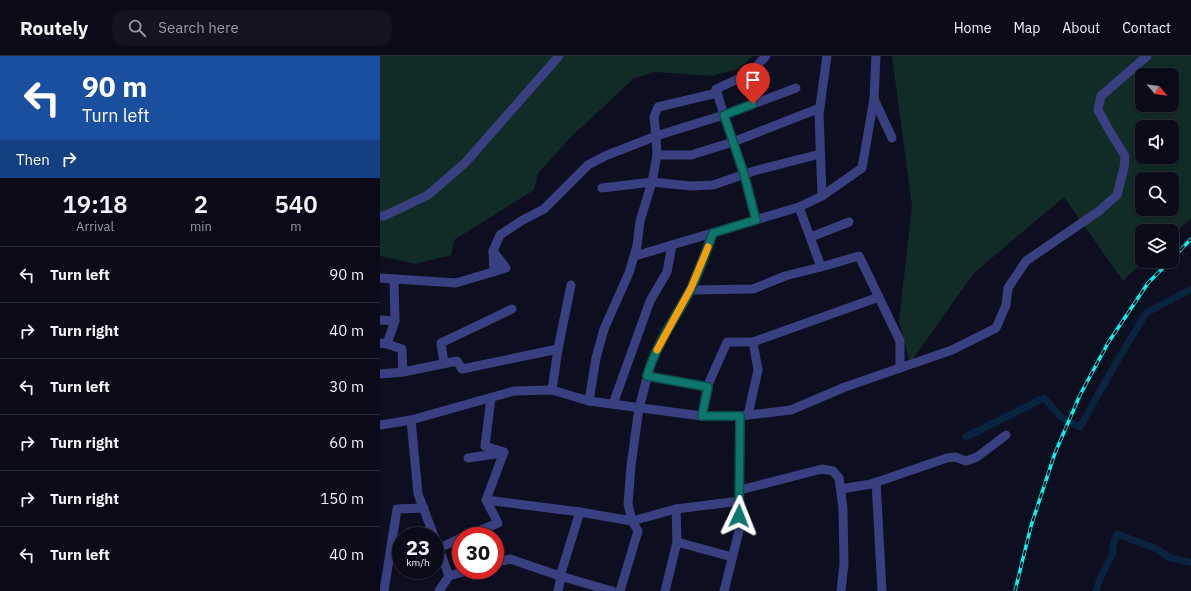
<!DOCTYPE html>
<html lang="en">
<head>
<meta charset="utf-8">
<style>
	body { margin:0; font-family:"IBM Plex Sans",sans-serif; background:#131322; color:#f1f3f6; height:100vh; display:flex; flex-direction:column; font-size:15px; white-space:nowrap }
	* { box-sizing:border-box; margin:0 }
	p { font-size:13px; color:#999aa2 }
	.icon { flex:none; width:22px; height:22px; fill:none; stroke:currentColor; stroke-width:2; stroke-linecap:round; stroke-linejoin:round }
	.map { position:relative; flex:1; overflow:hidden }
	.panel { display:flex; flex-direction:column; background:#0a0a19; width:380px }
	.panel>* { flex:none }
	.hud { background:#1a4fa0; color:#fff; overflow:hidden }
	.needle { width:26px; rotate:118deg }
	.buttons { position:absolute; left:755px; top:12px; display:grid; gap:8px }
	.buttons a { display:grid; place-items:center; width:44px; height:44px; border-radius:8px; background:#0a0a19; box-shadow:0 2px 6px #0003,0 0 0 1px #2a2b38; font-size:20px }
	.speed { position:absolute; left:12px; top:471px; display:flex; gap:8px; font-size:20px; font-weight:700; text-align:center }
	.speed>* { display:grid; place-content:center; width:52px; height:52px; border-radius:50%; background:#0a0a19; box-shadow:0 2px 6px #0003,0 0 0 1px #2a2b38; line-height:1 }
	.speed small { font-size:10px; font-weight:400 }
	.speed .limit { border:6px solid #d22; background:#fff; color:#111 }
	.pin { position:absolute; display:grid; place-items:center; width:34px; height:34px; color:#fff; margin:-41px -17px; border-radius:50% 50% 50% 0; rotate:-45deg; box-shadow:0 0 4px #0007 }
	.pin .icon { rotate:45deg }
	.me { position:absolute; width:44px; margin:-22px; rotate:2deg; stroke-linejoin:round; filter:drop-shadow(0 0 3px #0008) }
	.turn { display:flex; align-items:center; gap:14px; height:84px; padding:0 16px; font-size:18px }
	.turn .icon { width:52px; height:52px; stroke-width:2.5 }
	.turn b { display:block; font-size:28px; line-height:34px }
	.then { display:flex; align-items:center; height:38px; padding:0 16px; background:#0003; gap:8px; font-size:15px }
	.eta { display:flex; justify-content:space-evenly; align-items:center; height:68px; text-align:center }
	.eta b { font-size:24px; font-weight:600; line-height:28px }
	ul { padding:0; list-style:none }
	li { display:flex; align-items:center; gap:12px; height:56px; padding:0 16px; border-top:1px solid #2a2b38 }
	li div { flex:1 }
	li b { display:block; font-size:15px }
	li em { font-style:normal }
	header { display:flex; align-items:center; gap:24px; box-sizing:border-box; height:56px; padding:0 20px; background:#0a0a19; border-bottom:1px solid #2a2b38 }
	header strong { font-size:19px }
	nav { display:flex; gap:22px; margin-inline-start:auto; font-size:14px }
	.search { width:280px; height:36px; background:#131322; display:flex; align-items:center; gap:10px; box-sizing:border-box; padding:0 14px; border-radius:12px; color:#999aa2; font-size:15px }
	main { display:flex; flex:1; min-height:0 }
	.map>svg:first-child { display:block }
	.green { fill:#112b27; fill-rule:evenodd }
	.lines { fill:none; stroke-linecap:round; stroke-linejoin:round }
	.canal { stroke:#0a233e; stroke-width:7 }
	.minor { stroke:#39407f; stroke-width:9 }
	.rail-casing { stroke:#04f4ee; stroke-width:3.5 }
	.rail { stroke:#0e0e21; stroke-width:2; stroke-dasharray:6; stroke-linecap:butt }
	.route-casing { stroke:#0a4d48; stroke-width:10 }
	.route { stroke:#0f766e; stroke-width:7 }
	.slow { stroke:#f59e0b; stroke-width:7 }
</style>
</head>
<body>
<header>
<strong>Routely</strong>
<div class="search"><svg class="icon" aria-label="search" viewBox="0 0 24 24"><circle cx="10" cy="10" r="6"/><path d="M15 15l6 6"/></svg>Search here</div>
<nav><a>Home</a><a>Map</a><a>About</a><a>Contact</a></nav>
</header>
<main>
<section class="panel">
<div class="hud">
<div class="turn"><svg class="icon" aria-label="left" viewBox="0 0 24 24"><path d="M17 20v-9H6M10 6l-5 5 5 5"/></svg><div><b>90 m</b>Turn left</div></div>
<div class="then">Then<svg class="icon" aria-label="right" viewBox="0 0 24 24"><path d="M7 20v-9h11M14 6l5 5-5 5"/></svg></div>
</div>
<div class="eta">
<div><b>19:18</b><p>Arrival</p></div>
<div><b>2</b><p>min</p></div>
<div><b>540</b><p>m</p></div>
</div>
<ul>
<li><svg class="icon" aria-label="left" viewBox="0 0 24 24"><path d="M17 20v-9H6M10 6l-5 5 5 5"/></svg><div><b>Turn left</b></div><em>90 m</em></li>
<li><svg class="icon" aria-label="right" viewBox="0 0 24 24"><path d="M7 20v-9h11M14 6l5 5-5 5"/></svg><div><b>Turn right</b></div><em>40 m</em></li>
<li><svg class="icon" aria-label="left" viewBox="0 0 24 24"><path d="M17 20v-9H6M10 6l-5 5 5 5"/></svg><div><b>Turn left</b></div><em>30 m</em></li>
<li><svg class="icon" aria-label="right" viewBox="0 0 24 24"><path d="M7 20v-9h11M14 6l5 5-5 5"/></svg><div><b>Turn right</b></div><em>60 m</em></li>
<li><svg class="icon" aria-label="right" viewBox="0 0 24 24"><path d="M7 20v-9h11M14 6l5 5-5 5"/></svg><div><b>Turn right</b></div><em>150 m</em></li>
<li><svg class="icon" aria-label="left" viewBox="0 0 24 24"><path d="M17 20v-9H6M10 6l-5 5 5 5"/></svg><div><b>Turn left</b></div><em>40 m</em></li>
</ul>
</section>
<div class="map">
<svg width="811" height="535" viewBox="0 0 811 535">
	<rect width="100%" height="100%" fill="#0e0e21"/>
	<g class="green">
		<path d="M0 0H373L358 13 331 20 275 16 254 22 190 82 158 117 154 134 74 184 71 199 35 208 0 200Z"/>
		<path d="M512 0H811V162L792 180V175H762V205H764L743 225 684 141 594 217 530 307 519 266 532 150ZM762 19H792V49H762ZM762 71H792V101H762ZM762 123H792V153H762Z"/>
	</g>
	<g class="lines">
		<g class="canal">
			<path d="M586 381 664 342 681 361 700 371 733 312 766 257 811 233"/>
			<path d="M716 535 721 520 733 497V489L737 478 777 493 790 502 811 506"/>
		</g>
		<g class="minor">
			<path d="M447 0 439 57 442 140 419 151 441 211 479 200 520 285V312"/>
			<path d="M494 43 512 82"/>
			<path d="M277 99H311L353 86 440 52"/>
			<path d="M222 132 272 126 311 130 333 129 374 115 440 98"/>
			<path d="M442 140 482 112 494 43 496 0"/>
			<path d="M0 160H4L48 139 85 107 179 0"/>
			<path d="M376 164 364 119 344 59 416 32"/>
			<path d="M431 181 469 166"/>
			<path d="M255 200 419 151"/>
			<path d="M114 216 113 195 120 179 141 165 164 153 208 109 225 100 276 80 274 61 278 51 337 37"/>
			<path d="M0 222 76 227 126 212 113 195"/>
			<path d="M310 234 373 233 405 220 441 211"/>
			<path d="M0 264 15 265"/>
			<path d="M373 286 499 241"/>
			<path d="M0 287 7 288 22 293 23 316"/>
			<path d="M7 288 15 265 14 224"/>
			<path d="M178 293 191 229"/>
			<path d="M64 307 61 287 132 253"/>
			<path d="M0 318 23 316 77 305 82 313 178 293 172 334"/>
			<path d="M267 320 327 331 322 360"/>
			<path d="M327 331 347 286H373L378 314 368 359"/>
			<path d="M111 342 105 390 124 396 106 444 200 456"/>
			<path d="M209 345 216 302 224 273 249 217 257 190 260 165 272 126 277 99 276 80 344 59 336 33 369 18 386 0"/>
			<path d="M233 348 270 245 287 216 292 189"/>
			<path d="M31 364 38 438 54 480"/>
			<path d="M0 369 31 364 134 335 172 334 209 345 322 360H360L411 354 465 331 572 294 616 272 626 249 628 232 646 205 719 155 737 139 744 112 745 100 729 74 718 54 721 40 767 0"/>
			<path d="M88 402 122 397"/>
			<path d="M496 426 502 535"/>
			<path d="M461 433 491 428 567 402 575 401 586 405 597 401 626 379"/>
			<path d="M360 434 442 413 453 415 459 422 463 453 464 508 461 535"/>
			<path d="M87 480 118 467 106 444"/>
			<path d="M55 482 69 520 59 535"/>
			<path d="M297 486 352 501"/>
			<path d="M59 492 81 482"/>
			<path d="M115 507 130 503 180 520 232 535"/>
			<path d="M69 520 90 514"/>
			<path d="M4 535 17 453 44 452"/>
			<path d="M178 535 180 526V520L200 456 252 465 296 453 360 445"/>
			<path d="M240 535 258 475 252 465 248 448 251 410 259 352 271 307 286 276 311 232 333 177"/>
			<path d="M285 535 297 486 296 453"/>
			<path d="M344 535 359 475 360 360"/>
		</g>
		<defs>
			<g id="rail">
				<path d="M792 203 811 183"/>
				<path d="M635 535 651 470 675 397 700 339 728 287 768 227 790 205"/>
			</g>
		</defs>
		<use href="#rail" class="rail-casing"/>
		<use href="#rail" class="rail"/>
	</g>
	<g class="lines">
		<defs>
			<path id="route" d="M359 460 360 360H322L328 331 267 320C276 289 295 262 310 235 319 217 326 196 333 177L376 164 364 118 344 59 373 48"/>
		</defs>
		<use href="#route" class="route-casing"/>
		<use href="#route" class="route"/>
		<path class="slow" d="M277 294 311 232 328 191"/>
	</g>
</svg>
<div class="buttons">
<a><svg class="needle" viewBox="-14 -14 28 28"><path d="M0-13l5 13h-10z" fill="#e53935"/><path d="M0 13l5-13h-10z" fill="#999aa2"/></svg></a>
<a><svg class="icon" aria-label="sound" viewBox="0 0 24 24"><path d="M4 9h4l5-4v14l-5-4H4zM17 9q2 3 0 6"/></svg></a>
<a><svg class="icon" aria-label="search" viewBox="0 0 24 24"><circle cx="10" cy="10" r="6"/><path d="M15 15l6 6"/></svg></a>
<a><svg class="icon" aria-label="layers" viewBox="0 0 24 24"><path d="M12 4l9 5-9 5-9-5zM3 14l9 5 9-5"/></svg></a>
</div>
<div class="speed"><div>23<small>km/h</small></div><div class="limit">30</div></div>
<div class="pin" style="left:373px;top:48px;background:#d93025"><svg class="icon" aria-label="arrive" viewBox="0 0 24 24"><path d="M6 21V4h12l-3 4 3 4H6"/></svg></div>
<svg class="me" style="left:359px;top:460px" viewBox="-20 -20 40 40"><path d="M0-17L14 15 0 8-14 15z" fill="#0f766e" stroke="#fff" stroke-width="4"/></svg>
</div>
</main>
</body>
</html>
